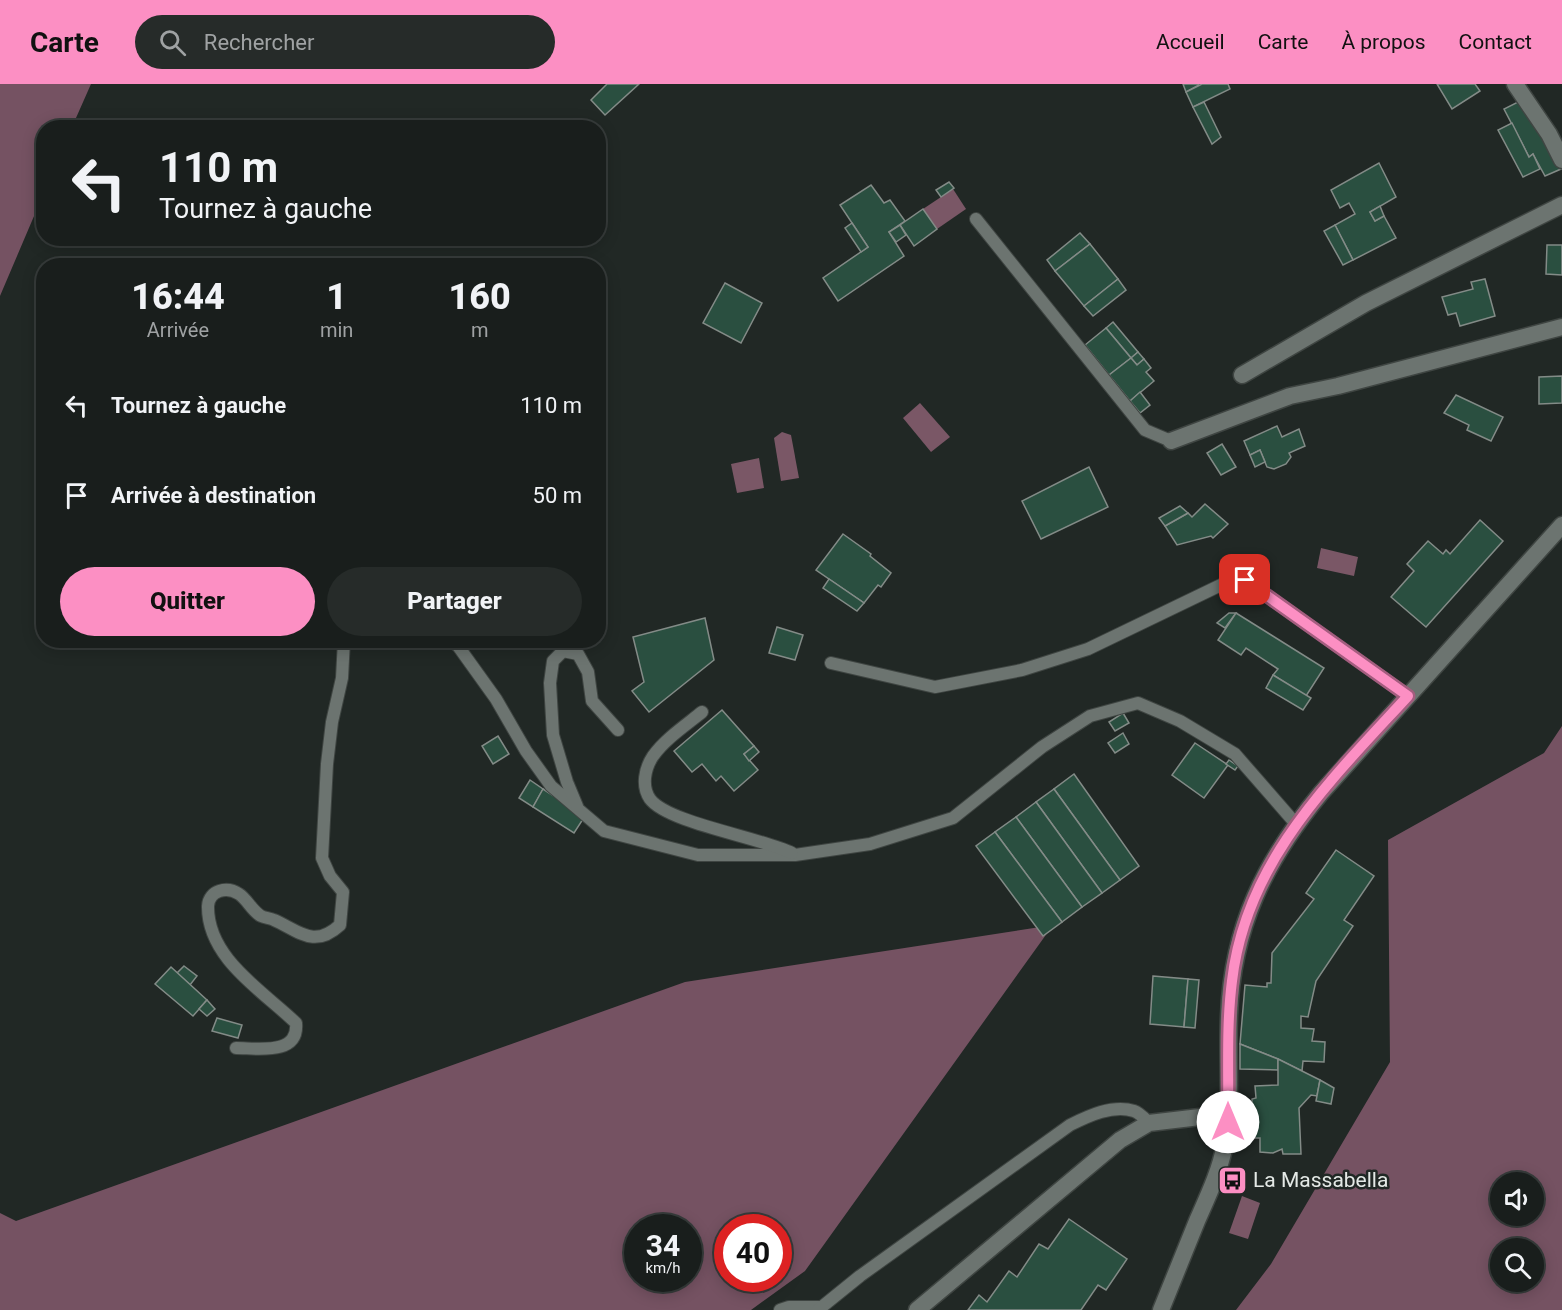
<!DOCTYPE html>
<html lang="fr">
<head>
<meta charset="utf-8">
<style>
	body { margin:0; font-family:Roboto,sans-serif; background:#262b29; color:#f1f3f6; height:100vh; display:flex; flex-direction:column; font-size:22px; white-space:nowrap }
	* { box-sizing:border-box; margin:0 }
	p { font-size:20px; color:#9fa2a3 }
	.icon { flex:none; width:33px; height:33px; fill:none; stroke:currentColor; stroke-width:2; stroke-linecap:round; stroke-linejoin:round }
	.map { position:relative; flex:1; overflow:hidden }
	.details { position:absolute; left:36px; top:174px; width:570px; height:390px; display:flex; flex-direction:column; background:#191e1c; border-radius:24px; box-shadow:0 3px 15px #0003,0 0 0 2px #373c3b }
	.details>* { flex:none }
	.guide { position:absolute; left:36px; top:36px; width:570px; height:126px; border-radius:24px; box-shadow:0 3px 15px #0003,0 0 0 2px #373c3b; background:#191e1c; color:#f1f3f6; overflow:hidden }
	.buttons { position:absolute; left:1490px; top:1088px; display:grid; gap:12px }
	.buttons a { display:grid; place-items:center; width:54px; height:54px; border-radius:50%; background:#191e1c; box-shadow:0 3px 15px #0003,0 0 0 2px #373c3b; font-size:30px }
	.speed { position:absolute; left:624px; top:1130px; display:flex; gap:12px; font-size:30px; font-weight:700; text-align:center }
	.speed>* { display:grid; place-content:center; width:78px; height:78px; border-radius:50%; background:#191e1c; box-shadow:0 3px 15px #0003,0 0 0 2px #373c3b; line-height:1 }
	.speed small { font-size:15px; font-weight:400 }
	.speed .limit { border:9px solid #d22; background:#fff; color:#111 }
	.pin { position:absolute; display:grid; place-items:center; width:51px; height:51px; color:#fff; margin:-26px; border-radius:12px; box-shadow:0 3px 9px #0006 }
	.me { position:absolute; width:66px; margin:-33px; rotate:0deg; stroke-linejoin:round; filter:drop-shadow(0 0 4px #0008) }
	.turn { display:flex; align-items:center; gap:21px; height:126px; padding:0 24px; font-size:27px }
	.turn .icon { width:78px; height:78px; stroke-width:2.5 }
	.turn b { display:block; font-size:42px; line-height:51px }
	.eta { display:flex; justify-content:space-evenly; align-items:center; height:102px; text-align:center }
	.eta b { font-size:36px; font-weight:800; line-height:42px }
	.action { display:flex; gap:12px; margin-top:auto; padding:12px 24px }
	.action a { flex:1; height:69px; border-radius:36px; background:#fc8fc3; color:#111; font-size:24px; font-weight:800; line-height:69px; text-align:center }
	.action a+a { background:#262b29; color:#f1f3f6 }
	ul { padding:0; list-style:none }
	li { display:flex; align-items:center; gap:18px; height:90px; padding:0 24px }
	li div { flex:1 }
	li b { display:block; font-size:22px }
	li em { font-style:normal }
	header { display:flex; align-items:center; gap:36px; box-sizing:border-box; height:84px; padding:0 30px; background:#fc8fc3; color:#111 }
	header strong { font-size:28px }
	nav { display:flex; gap:33px; margin-inline-start:auto; font-size:21px }
	.search { width:420px; height:54px; background:#262b29; display:flex; align-items:center; gap:15px; box-sizing:border-box; padding:0 21px; border-radius:33px; color:#9fa2a3; font-size:22px }
	.map>svg:first-child { display:block }
	.forest { fill:#755262; fill-rule:evenodd }
	.water { fill:#7a5766 }
	.building { fill:#2a4f40; stroke:#838b87; stroke-width:1.5 }
	.lines { fill:none; stroke-linecap:round; stroke-linejoin:round }
	.service-casing { stroke:#3f4542; stroke-width:14 }
	.minor-casing { stroke:#3f4542; stroke-width:19 }
	.tertiary-casing { stroke:#3f4542; stroke-width:19 }
	.service { stroke:#6c7470; stroke-width:12 }
	.minor { stroke:#6c7470; stroke-width:16 }
	.tertiary { stroke:#6c7470; stroke-width:16 }
	.route-casing { stroke:#a45d7f; stroke-width:15 }
	.route { stroke:#fc8fc3; stroke-width:10 }
	.labels { text-anchor:middle; stroke-width:5; stroke-linejoin:round; paint-order:stroke }
	.poi-label { font-size:21px; fill:#e4e9e6; stroke:#212825; text-anchor:start }
</style>
</head>
<body>
<header>
<strong>Carte</strong>
<div class="search"><svg class="icon" aria-label="search" viewBox="0 0 24 24"><circle cx="10" cy="10" r="6"/><path d="M15 15l6 6"/></svg>Rechercher</div>
<nav><a>Accueil</a><a>Carte</a><a>À propos</a><a>Contact</a></nav>
</header>
<div class="map">
<svg width="1562" height="1226" viewBox="0 0 1562 1226">
	<rect width="100%" height="100%" fill="#212825"/>
	<g class="forest">
		<path d="M0 0H91L72 43 44 44 43 111 0 212Z"/>
		<path d="M1562 642V1226H1236L1271 1180 1390 978 1388 756 1544 669ZM1500 1098H1533V1131H1500ZM1500 1164H1533V1197H1500Z"/>
		<path d="M1053 841 805 1187 751 1226H0V1129L16 1137 685 898ZM638 1143H688V1194H638ZM728 1143H778V1194H728Z"/>
	</g>
	<g class="water">
		<path d="M953 105 966 125 937 145 923 125Z"/>
		<path d="M920 319 950 353 931 368 903 334Z"/>
		<path d="M782 348 791 351 799 394 781 397 774 354Z"/>
		<path d="M759 374 764 404 737 409 731 380Z"/>
		<path d="M1321 464 1358 473 1354 492 1317 484Z"/>
		<path d="M1242 1112 1260 1119 1248 1155 1229 1149Z"/>
	</g>
	<g class="building">
		<path d="M607 0H639L605 31 591 16Z"/>
		<path d="M1183 0H1198L1199 1 1186 8Z"/>
		<path d="M1202 0H1228L1230 5 1193 23 1186 8Z"/>
		<path d="M1437 0H1475L1480 7 1452 25Z"/>
		<path d="M1524 15 1561 85 1545 92 1533 70 1529 73 1504 25Z"/>
		<path d="M1204 18 1221 53 1212 60 1193 23Z"/>
		<path d="M1512 39 1529 73 1533 70 1540 85 1523 93 1498 46Z"/>
		<path d="M1379 79 1396 113 1370 128 1375 137 1384 132 1396 154 1353 176 1335 141 1355 130 1349 119 1340 124 1331 106Z"/>
		<path d="M949 98 954 104 941 113 936 106Z"/>
		<path d="M871 101 884 119 890 116 905 137 889 148 904 172 838 217 823 194 868 163 840 121Z"/>
		<path d="M1380 122 1384 132 1375 137 1370 128Z"/>
		<path d="M923 125 937 145 914 162 900 141Z"/>
		<path d="M852 139 868 163 861 168 845 144Z"/>
		<path d="M900 141 906 151 896 158 889 148Z"/>
		<path d="M1335 141 1353 176 1343 181 1324 147Z"/>
		<path d="M1080 149 1090 160 1055 187 1047 176Z"/>
		<path d="M1090 160 1118 195 1084 222 1055 187Z"/>
		<path d="M1547 161H1562V191L1546 190Z"/>
		<path d="M1118 195 1126 206 1093 232 1084 222Z"/>
		<path d="M1485 195 1495 232 1460 242 1456 229 1448 231 1442 213 1473 205 1471 198Z"/>
		<path d="M725 199 762 219 741 259 703 239Z"/>
		<path d="M1113 238 1138 268 1131 274 1106 244Z"/>
		<path d="M1106 244 1131 274 1109 291 1085 261Z"/>
		<path d="M1138 268 1144 275 1137 281 1131 274Z"/>
		<path d="M1131 274 1137 281 1144 275 1151 284 1146 288 1154 297 1130 317 1109 291Z"/>
		<path d="M1562 292V319L1539 320V293Z"/>
		<path d="M1140 308 1150 321 1140 329 1130 317Z"/>
		<path d="M1456 311 1503 333 1491 357 1467 346 1469 341 1444 329Z"/>
		<path d="M1277 342 1282 353 1299 345 1305 362 1289 369 1291 373 1286 380 1274 385 1267 383 1260 366 1250 371 1244 357Z"/>
		<path d="M1222 360 1236 383 1221 391 1207 369Z"/>
		<path d="M1260 366 1265 378 1255 383 1250 371Z"/>
		<path d="M1089 383 1108 423 1041 455 1022 417Z"/>
		<path d="M1205 420 1228 440 1213 454 1211 452 1177 461 1165 442 1188 429 1192 433Z"/>
		<path d="M1180 422 1188 429 1165 442 1159 434Z"/>
		<path d="M1480 436 1503 457 1426 543 1391 513 1414 487 1407 480 1428 457 1443 470 1446 466 1450 470Z"/>
		<path d="M843 450 871 470 870 472 891 489 881 503 878 501 864 519 816 486Z"/>
		<path d="M829 495 864 519 857 527 823 504Z"/>
		<path d="M1229 529H1236L1225 544 1217 539Z"/>
		<path d="M1236 529 1324 584 1306 612 1273 591 1278 585 1246 564 1241 571 1218 556Z"/>
		<path d="M705 534 714 576 649 628 632 607 644 598 633 553Z"/>
		<path d="M777 543 803 551 795 576 769 569Z"/>
		<path d="M1273 591 1311 614 1303 626 1266 604Z"/>
		<path d="M722 626 754 662 744 670 758 686 734 707 721 692 716 697 702 680 692 688 674 667Z"/>
		<path d="M1123 629 1129 639 1115 647 1109 638Z"/>
		<path d="M1123 649 1129 660 1115 669 1108 659Z"/>
		<path d="M498 652 509 670 493 680 482 662Z"/>
		<path d="M1195 659 1228 681 1204 714 1172 691Z"/>
		<path d="M754 662 759 668 749 677 744 670Z"/>
		<path d="M1229 676 1238 682 1235 686 1226 680Z"/>
		<path d="M1074 690 1139 782 1120 796 1054 705Z"/>
		<path d="M530 696 543 705 533 723 519 714Z"/>
		<path d="M543 705 585 732 574 749 533 723Z"/>
		<path d="M1054 705 1120 796 1102 809 1036 718Z"/>
		<path d="M1036 718 1102 809 1082 823 1016 733Z"/>
		<path d="M1016 733 1082 823 1062 838 995 748Z"/>
		<path d="M995 748 1062 838 1043 852 976 762Z"/>
		<path d="M1336 766 1374 792 1344 836 1353 842 1316 897 1308 933 1301 932V944L1314 945 1312 957 1325 958 1324 978 1303 977 1302 987 1278 975 1240 960 1245 901 1267 903V899H1271L1272 869 1314 815 1306 809Z"/>
		<path d="M184 882 197 892 190 901 177 889Z"/>
		<path d="M171 883 207 916 193 932 155 900Z"/>
		<path d="M1153 892 1188 895 1184 943 1150 940Z"/>
		<path d="M1188 895 1199 896 1195 944 1184 943Z"/>
		<path d="M207 916 215 925 207 932 199 925Z"/>
		<path d="M217 934 242 941 238 954 212 947Z"/>
		<path d="M1240 960 1278 975V986L1240 985Z"/>
		<path d="M1278 975 1320 996 1317 1012 1311 1011 1299 1024 1301 1070H1283L1282 1065 1273 1069 1260 1068V1054H1255V1031L1252 1030V1015L1256 1014 1255 1002 1278 1001Z"/>
		<path d="M1320 996 1334 1004 1331 1020 1316 1017Z"/>
		<path d="M1069 1135 1127 1175 1106 1206 1098 1201 1081 1226H968L979 1211 987 1218 1009 1187 1017 1193 1039 1160 1048 1165Z"/>
	</g>
	<g class="lines">
		<defs>
			<g id="service">
				<path d="M976 135 1145 346 1171 357"/>
				<path d="M449 556 458 562 496 615 526 667 551 702 604 747 698 771H795L870 760 953 734 1042 663 1090 632 1138 619 1180 637 1235 670 1296 740"/>
				<path d="M831 579 935 603 1022 586 1088 565 1225 499 1245 496 1408 612"/>
				<path d="M702 628C686 641 665 655 653 672 645 684 641 702 650 715 668 739 759 753 792 769"/>
				<path d="M577 722 567 698 553 651 550 599 553 577 563 567 578 570 588 588 592 617 618 646"/>
				<path d="M236 964C257 964 299 972 296 939 263 907 207 874 208 822 209 806 227 802 239 810 247 815 252 827 261 832 265 834 270 834 274 836 299 847 314 865 340 841L343 808 330 792 322 774 327 680 332 638 342 594 344 556"/>
				<path d="M780 1226 789 1223H820"/>
				<path d="M818 1226 860 1192 1070 1041C1088 1032 1113 1020 1134 1027 1140 1029 1145 1035 1149 1039"/>
			</g>
			<g id="minor">
				<path d="M1515 0 1549 50 1562 76"/>
				<path d="M1242 291 1366 219 1562 121"/>
				<path d="M1171 357 1290 312 1338 302 1562 243"/>
				<path d="M917 1226 1120 1056 1149 1039 1200 1033 1228 1038"/>
			</g>
			<path id="tertiary" d="M1161 1226C1173 1196 1185 1167 1197 1137 1208 1112 1220 1087 1225 1060 1232 1018 1227 974 1229 932 1232 843 1265 777 1321 709L1562 441"/>
		</defs>
		<use href="#service" class="service-casing"/>
		<use href="#minor" class="minor-casing"/>
		<use href="#tertiary" class="tertiary-casing"/>
		<use href="#service" class="service"/>
		<use href="#minor" class="minor"/>
		<use href="#tertiary" class="tertiary"/>
	</g>
	<g class="lines">
		<defs>
			<path id="route" d="M1228 1038C1229 991 1226 944 1232 897 1246 777 1330 697 1408 612L1245 496"/>
		</defs>
		<use href="#route" class="route-casing"/>
		<use href="#route" class="route"/>
	</g>
	<defs>
		<symbol id="bus-square" viewBox="-11 -11 22 22"><rect x="-9" y="-9" width="18" height="18" rx="4" fill="#fc8fc3" stroke="#212825"/><path d="M-5-6H5V4H4V6H2V4H-2V6H-4V4H-5ZM-3.5-4V0h7V-4ZM-3.5 1.2v1.5H-2V1.2ZM2 1.2v1.5H3.5V1.2Z" fill="#111"/></symbol>
	</defs>
	<g fill-rule="evenodd">
		<use href="#bus-square" x="1216" y="1080" width="33" height="33"/>
	</g>
	<g class="labels">
		<g class="poi-label">
			<text x="1253" y="1103">La Massabella</text>
		</g>
	</g>
</svg>
<div class="buttons">
<a><svg class="icon" aria-label="sound" viewBox="0 0 24 24"><path d="M4 9h4l5-4v14l-5-4H4zM17 9q2 3 0 6"/></svg></a>
<a><svg class="icon" aria-label="search" viewBox="0 0 24 24"><circle cx="10" cy="10" r="6"/><path d="M15 15l6 6"/></svg></a>
</div>
<div class="speed"><div>34<small>km/h</small></div><div class="limit">40</div></div>
<div class="pin" style="left:1245px;top:496px;background:#d93025"><svg class="icon" aria-label="arrive" viewBox="0 0 24 24"><path d="M6 21V4h12l-3 4 3 4H6"/></svg></div>
<svg class="me" style="left:1228px;top:1038px" viewBox="-20 -20 40 40"><circle r="19" fill="#fff"/><path d="M0-13L10 11 0 6-10 11z" fill="#fc8fc3"/></svg>
<div class="guide">
<div class="turn"><svg class="icon" aria-label="left" viewBox="0 0 24 24"><path d="M17 20v-9H6M10 6l-5 5 5 5"/></svg><div><b>110 m</b>Tournez à gauche</div></div>
</div>
<section class="details">
<div class="eta">
<div><b>16:44</b><p>Arrivée</p></div>
<div><b>1</b><p>min</p></div>
<div><b>160</b><p>m</p></div>
</div>
<ul>
<li><svg class="icon" aria-label="left" viewBox="0 0 24 24"><path d="M17 20v-9H6M10 6l-5 5 5 5"/></svg><div><b>Tournez à gauche</b></div><em>110 m</em></li>
<li><svg class="icon" aria-label="arrive" viewBox="0 0 24 24"><path d="M6 21V4h12l-3 4 3 4H6"/></svg><div><b>Arrivée à destination</b></div><em>50 m</em></li>
</ul>
<div class="action"><a>Quitter</a><a>Partager</a></div>
</section>
</div>
</body>
</html>
